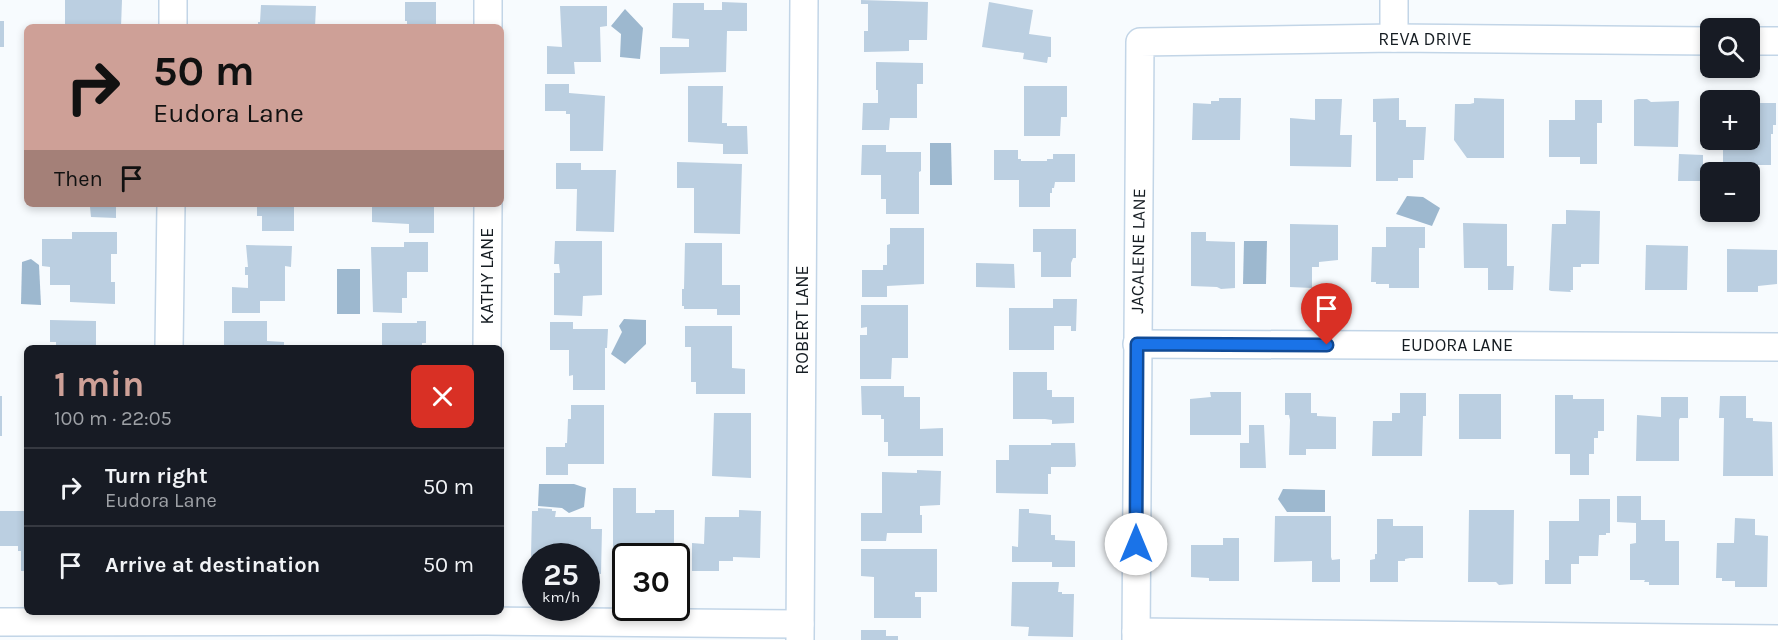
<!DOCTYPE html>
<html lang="en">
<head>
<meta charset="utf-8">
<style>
	body { margin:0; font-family:Karla,sans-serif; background:#20242c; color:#f1f3f6; height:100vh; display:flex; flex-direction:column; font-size:22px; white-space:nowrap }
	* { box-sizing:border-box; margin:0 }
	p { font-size:20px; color:#9ea1a6 }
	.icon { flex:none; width:33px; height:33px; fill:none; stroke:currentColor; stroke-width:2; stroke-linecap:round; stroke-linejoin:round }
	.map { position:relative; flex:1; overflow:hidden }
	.details { position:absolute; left:24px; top:345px; width:480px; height:270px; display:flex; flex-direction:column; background:#171b24; border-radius:9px; box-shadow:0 3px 9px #0003 }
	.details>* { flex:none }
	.top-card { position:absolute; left:24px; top:24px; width:480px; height:183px; border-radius:9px; box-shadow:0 3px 9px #0003; background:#cea097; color:#111; overflow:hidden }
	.controls { position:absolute; left:1700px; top:18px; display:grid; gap:12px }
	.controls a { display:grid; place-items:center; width:60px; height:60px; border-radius:9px; background:#171b24; box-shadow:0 3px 9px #0003; font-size:30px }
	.speed { position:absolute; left:522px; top:543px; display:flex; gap:12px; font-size:30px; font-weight:700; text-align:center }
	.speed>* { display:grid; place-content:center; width:78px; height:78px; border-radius:50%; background:#171b24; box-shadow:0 3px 9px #0003; line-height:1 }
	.speed small { font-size:15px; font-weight:400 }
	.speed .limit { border:3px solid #111; border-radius:9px; background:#fff; color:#111 }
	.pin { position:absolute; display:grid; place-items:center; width:51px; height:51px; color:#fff; margin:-62px -26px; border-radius:50% 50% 50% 0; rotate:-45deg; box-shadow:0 0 6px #0007 }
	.pin .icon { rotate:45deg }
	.me { position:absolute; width:66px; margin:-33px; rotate:0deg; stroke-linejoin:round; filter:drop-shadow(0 0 4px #0008) }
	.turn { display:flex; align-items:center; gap:21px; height:126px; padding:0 30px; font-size:27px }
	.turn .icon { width:78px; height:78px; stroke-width:2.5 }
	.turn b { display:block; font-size:42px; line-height:51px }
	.then { display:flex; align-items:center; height:57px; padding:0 30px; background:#0003; gap:12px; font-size:22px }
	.round { display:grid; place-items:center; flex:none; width:63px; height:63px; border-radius:9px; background:#20242c }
	.head { display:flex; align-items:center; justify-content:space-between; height:102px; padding:0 30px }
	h1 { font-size:36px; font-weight:700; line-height:45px; color:#cea097 }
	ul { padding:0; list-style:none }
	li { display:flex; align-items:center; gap:18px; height:78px; padding:0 30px; border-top:2px solid #363941 }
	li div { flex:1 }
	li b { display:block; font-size:22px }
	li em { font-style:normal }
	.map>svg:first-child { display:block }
	.water { fill:#9db8cf }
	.building { fill:#bbcfe1 }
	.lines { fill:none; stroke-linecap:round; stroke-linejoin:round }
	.minor-casing { stroke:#c2d5e7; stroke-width:30 }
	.minor { stroke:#fff; stroke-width:27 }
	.route-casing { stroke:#114b97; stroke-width:15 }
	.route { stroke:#1a73e8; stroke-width:10 }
	.labels { text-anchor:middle; stroke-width:5; stroke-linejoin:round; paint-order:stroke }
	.street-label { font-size:18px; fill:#151c22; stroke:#fff }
</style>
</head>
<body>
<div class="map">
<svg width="1778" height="640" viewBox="0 0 1778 640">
	<rect width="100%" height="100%" fill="#f7fbfe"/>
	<g class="water">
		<path d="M625 9 643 28 640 59 620 57 621 34 611 26Z"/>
		<path d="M930 143H951L952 185H930Z"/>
		<path d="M1407 196 1423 197 1440 208 1432 226 1396 214Z"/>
		<path d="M1244 241H1267L1266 284H1243Z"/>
		<path d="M31 259 39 265 41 305 21 304 22 262Z"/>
		<rect x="337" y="269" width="23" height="45"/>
		<path d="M624 319 646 320V344L625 364 611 354 622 332 619 326Z"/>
		<path d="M539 484H574L586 488 584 507 569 513 562 508 538 506Z"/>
		<path d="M1283 489 1325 490V512H1287L1278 499Z"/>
	</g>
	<g class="building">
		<path d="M65 0H122L121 27H67L65 26Z"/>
		<path d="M861 0 928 2 927 40H909V51L864 52V31H868V4H861Z"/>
		<path d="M405 2H436V26L388 27V24H407V21H405Z"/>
		<path d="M722 2 747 3V31H727L726 72 660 74V47H689V39L672 38 673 3H704V10H722Z"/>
		<path d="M989 2 1033 10 1029 34 1051 37V57H1048L1047 63 1023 59 1024 53 982 47Z"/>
		<path d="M261 5 316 6 315 27H258V22H260Z"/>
		<path d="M560 6H607V26L600 27 601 62H574L575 74H547V46L562 47Z"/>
		<rect x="0" y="21" width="4" height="26"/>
		<rect x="34" y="24" width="28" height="3"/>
		<path d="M876 62 923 63V84H917V118H890L889 130H862L863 103H878V90H876Z"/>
		<path d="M545 84H569V93L605 96 603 151H570V114H566V111H545Z"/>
		<path d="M688 86H723L722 123H727V126H747L748 154H723V144L688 142Z"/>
		<path d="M1024 86H1067V117H1061L1060 136H1024Z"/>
		<path d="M1219 98H1241L1240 140H1192L1193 103 1211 104V101H1219Z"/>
		<path d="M1399 98V120H1406V127H1426L1424 160H1413V178H1398V181H1376V122H1373V99Z"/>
		<path d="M1474 98 1504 99V158H1467L1454 140 1455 104H1470L1474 103Z"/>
		<path d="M1315 99H1342L1340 135H1352L1351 167 1290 166V118L1315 120Z"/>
		<path d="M1638 99H1647L1651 102 1679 101 1678 147 1634 146V100Z"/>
		<path d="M1575 100H1602V123H1597V164H1580V157H1549V120H1575Z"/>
		<path d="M1750 103H1776V125H1773V134H1771V165H1723V140H1749Z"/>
		<path d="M862 145H886V152H921V171L919 172V214H886V199H881V175H861Z"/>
		<path d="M994 150H1018V159H1021V161H1047V159H1053V154H1075V182H1055L1054 188H1052V193H1050V207H1019V180H994Z"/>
		<path d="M1679 154 1703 155V181H1678Z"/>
		<path d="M677 162 742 164 740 234 694 233V188H677Z"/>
		<path d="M556 163H581V170H616L614 232 576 231 577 189H556Z"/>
		<path d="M51 204H116V218L91 217 90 207H51Z"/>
		<path d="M257 204H294V231H262V216H257Z"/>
		<path d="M372 204H414V207H434V233H409V224L372 222Z"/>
		<path d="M1566 210 1600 211 1599 264H1581V267H1573V290H1570L1571 292 1551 291 1549 290 1552 224H1566Z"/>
		<path d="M1463 223 1507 224V266H1514L1513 290H1488V268H1464Z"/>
		<path d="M1290 224 1338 225V260L1319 262V267H1312V288L1290 287Z"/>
		<path d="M1386 227H1425V248H1419V288H1389V284H1376V282H1371L1372 247H1386Z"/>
		<path d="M890 228H924V284L887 286V297H862V270H883V265H887V245L890 244Z"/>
		<path d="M1033 229H1076V258H1073L1071 263V277H1041V252H1033Z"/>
		<path d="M72 232H117V254H111V282H115V304L70 302V285H50V267L42 266V239H72Z"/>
		<path d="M1191 232H1206V241L1235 242V288L1221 289 1217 287 1191 286Z"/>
		<path d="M555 241H602V295L583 296 582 316 554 315V273H560L559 264H554Z"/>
		<path d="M404 242H428V272H407V298H402V313L373 312 371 247H404Z"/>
		<path d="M685 243H722V285H740V315H717V309H684V306H682V289H684Z"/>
		<path d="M246 245 292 246 291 267 285 266V301H260V313H232V287L248 288V275H245V267H248Z"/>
		<path d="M1646 245 1688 246 1687 290H1645Z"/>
		<path d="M1727 249 1777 250V284L1758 286V292H1727Z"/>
		<path d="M976 263 1014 264 1015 288 976 287Z"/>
		<path d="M1053 299H1077L1076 331H1071V326H1054V350H1009V308H1053Z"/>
		<path d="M861 305H908V358H892L891 379H860V335H867V327L861 328Z"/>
		<path d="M50 320 96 321V348H56V342H50Z"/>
		<path d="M224 321H267V341L284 342V348L224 347Z"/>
		<path d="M417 321H426V343H422V348H382V323H417Z"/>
		<path d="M550 322H573V329H608L607 348H605V390H573V375L569 376V350H550Z"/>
		<path d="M685 326H732V368L745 369V394H696V382H691V347H685Z"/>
		<path d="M1013 372H1047V390H1052V397H1074V423L1052 424V420L1045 419H1013Z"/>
		<path d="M861 386H904V397H920V429L943 428V456H888V442H884V419H881V415H862Z"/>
		<path d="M1210 392H1241V435H1190V399L1211 397Z"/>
		<path d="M1285 393H1311V413H1317V416L1336 417V449H1306V455H1289L1290 420 1289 415H1285Z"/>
		<path d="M1400 393H1426V416H1423L1422 456H1372L1373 421H1392V413H1400Z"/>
		<rect x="1459" y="394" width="42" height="45"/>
		<path d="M1555 395H1573V399H1604V431H1598V438H1594V454H1589V475H1570V454H1555Z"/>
		<rect x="0" y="396" width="2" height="40"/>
		<path d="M1720 396H1746V418H1753V421L1772 422 1773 476H1723L1724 418H1719Z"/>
		<path d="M1661 397H1688V418H1680L1679 420V461H1636L1637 415 1661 417Z"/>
		<path d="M571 405H604V464H568V475H546V447H565V443H567L568 419H571Z"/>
		<path d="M714 413H751V478L712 476Z"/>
		<path d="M1249 425H1264L1266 468H1240V443H1249Z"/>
		<path d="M1051 443H1075L1076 465 1075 467H1051V474H1048V494L996 493V460H1009V445H1051Z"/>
		<path d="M917 470 941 471 940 505 920 506V515H922V533H887L886 541H861V513H882V472L917 473Z"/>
		<path d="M613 488H636V513H655V510H674V546H681L682 571H676V556H655V550H613Z"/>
		<path d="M1617 496H1641V520H1665V541H1679V585H1649V582H1644L1645 580H1630V544L1636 543V523L1617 522Z"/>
		<path d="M1579 499H1610V533H1606V535H1599L1598 556H1579V564H1571V584H1545V560H1549V521H1579Z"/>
		<path d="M538 508 552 509V511H556L555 517H591V529H602L601 574 586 573V556L563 554V556L531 557 532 511H538Z"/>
		<path d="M1019 509H1029V513L1051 515V535H1055V540L1075 541V567H1052V562H1012V546L1018 547Z"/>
		<path d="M739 510 761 511 760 558 733 557V561H719V571H692V543L704 544 705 517H739Z"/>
		<path d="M1469 510H1514L1513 584 1499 585 1496 582H1468Z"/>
		<path d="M0 511H27V571H21V551H18V546H0Z"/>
		<path d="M1275 516H1331V557L1332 560 1340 559V582H1312V561L1274 562Z"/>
		<path d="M1735 518 1755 519V535L1768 536 1767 587H1735V581H1722V578H1716L1717 543H1734Z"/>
		<path d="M1377 519H1393V526H1423V558H1410L1405 559V561H1398V582H1370V560L1375 559V554H1377Z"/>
		<path d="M1223 538H1239V581H1209V578L1191 577V545H1223Z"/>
		<path d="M861 549H937V592H915V597H921V618H874V577L861 576Z"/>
		<path d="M1012 582H1059L1058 592H1062V594H1074L1073 637 1028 636 1029 627 1011 626Z"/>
		<path d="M861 630H886V636H898V640H861Z"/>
	</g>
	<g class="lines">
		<defs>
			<g id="minor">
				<path d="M173 27V0"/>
				<path d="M488 27V0"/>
				<path d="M1394 38V0"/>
				<path d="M1749 41H1778"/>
				<path d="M1137 344 1778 347"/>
				<path d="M169 348 171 204"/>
				<path d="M487 348 488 204"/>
				<path d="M0 622 486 621 800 624"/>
				<path d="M1136 632 1778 639"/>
				<path d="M800 640 804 0"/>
				<path d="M1136 640 1140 42 1394 38 1710 41"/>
			</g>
		</defs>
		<use href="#minor" class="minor-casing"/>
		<use href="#minor" class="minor"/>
	</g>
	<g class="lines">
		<defs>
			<path id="route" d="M1136 544 1137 344 1327 345"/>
		</defs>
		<use href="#route" class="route-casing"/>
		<use href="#route" class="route"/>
	</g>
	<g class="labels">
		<g class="street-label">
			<text x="1425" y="45">REVA DRIVE</text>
			<text transform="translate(1138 251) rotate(-89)" y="6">JACALENE LANE</text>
			<text transform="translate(487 276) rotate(-90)" y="6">KATHY LANE</text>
			<text transform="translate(802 320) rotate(-90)" y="6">ROBERT LANE</text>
			<text x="1457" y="351">EUDORA LANE</text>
		</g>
	</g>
</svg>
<div class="controls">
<a><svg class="icon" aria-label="search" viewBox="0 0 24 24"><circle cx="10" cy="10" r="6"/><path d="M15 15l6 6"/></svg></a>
<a>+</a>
<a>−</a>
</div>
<div class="speed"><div>25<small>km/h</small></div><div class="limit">30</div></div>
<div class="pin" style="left:1327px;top:345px;background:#d93025"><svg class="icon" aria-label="arrive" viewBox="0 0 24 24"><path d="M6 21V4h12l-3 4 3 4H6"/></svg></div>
<svg class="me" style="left:1136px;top:544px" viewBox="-20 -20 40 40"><circle r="19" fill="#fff"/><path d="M0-13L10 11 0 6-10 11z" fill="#1a73e8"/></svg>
<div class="top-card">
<div class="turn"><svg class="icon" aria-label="right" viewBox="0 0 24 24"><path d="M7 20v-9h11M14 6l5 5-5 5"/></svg><div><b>50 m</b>Eudora Lane</div></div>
<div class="then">Then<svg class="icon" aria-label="arrive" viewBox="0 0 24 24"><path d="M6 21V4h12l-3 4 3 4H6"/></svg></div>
</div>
<section class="details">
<div class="head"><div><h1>1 min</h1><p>100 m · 22:05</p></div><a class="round" style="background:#d93025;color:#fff"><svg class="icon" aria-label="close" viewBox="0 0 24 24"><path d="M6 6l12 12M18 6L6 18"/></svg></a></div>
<ul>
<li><svg class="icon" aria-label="right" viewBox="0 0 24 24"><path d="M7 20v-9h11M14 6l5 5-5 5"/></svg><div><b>Turn right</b><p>Eudora Lane</p></div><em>50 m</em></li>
<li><svg class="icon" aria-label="arrive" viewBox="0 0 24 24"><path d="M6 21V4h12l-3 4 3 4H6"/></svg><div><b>Arrive at destination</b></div><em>50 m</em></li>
</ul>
</section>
</div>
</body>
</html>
